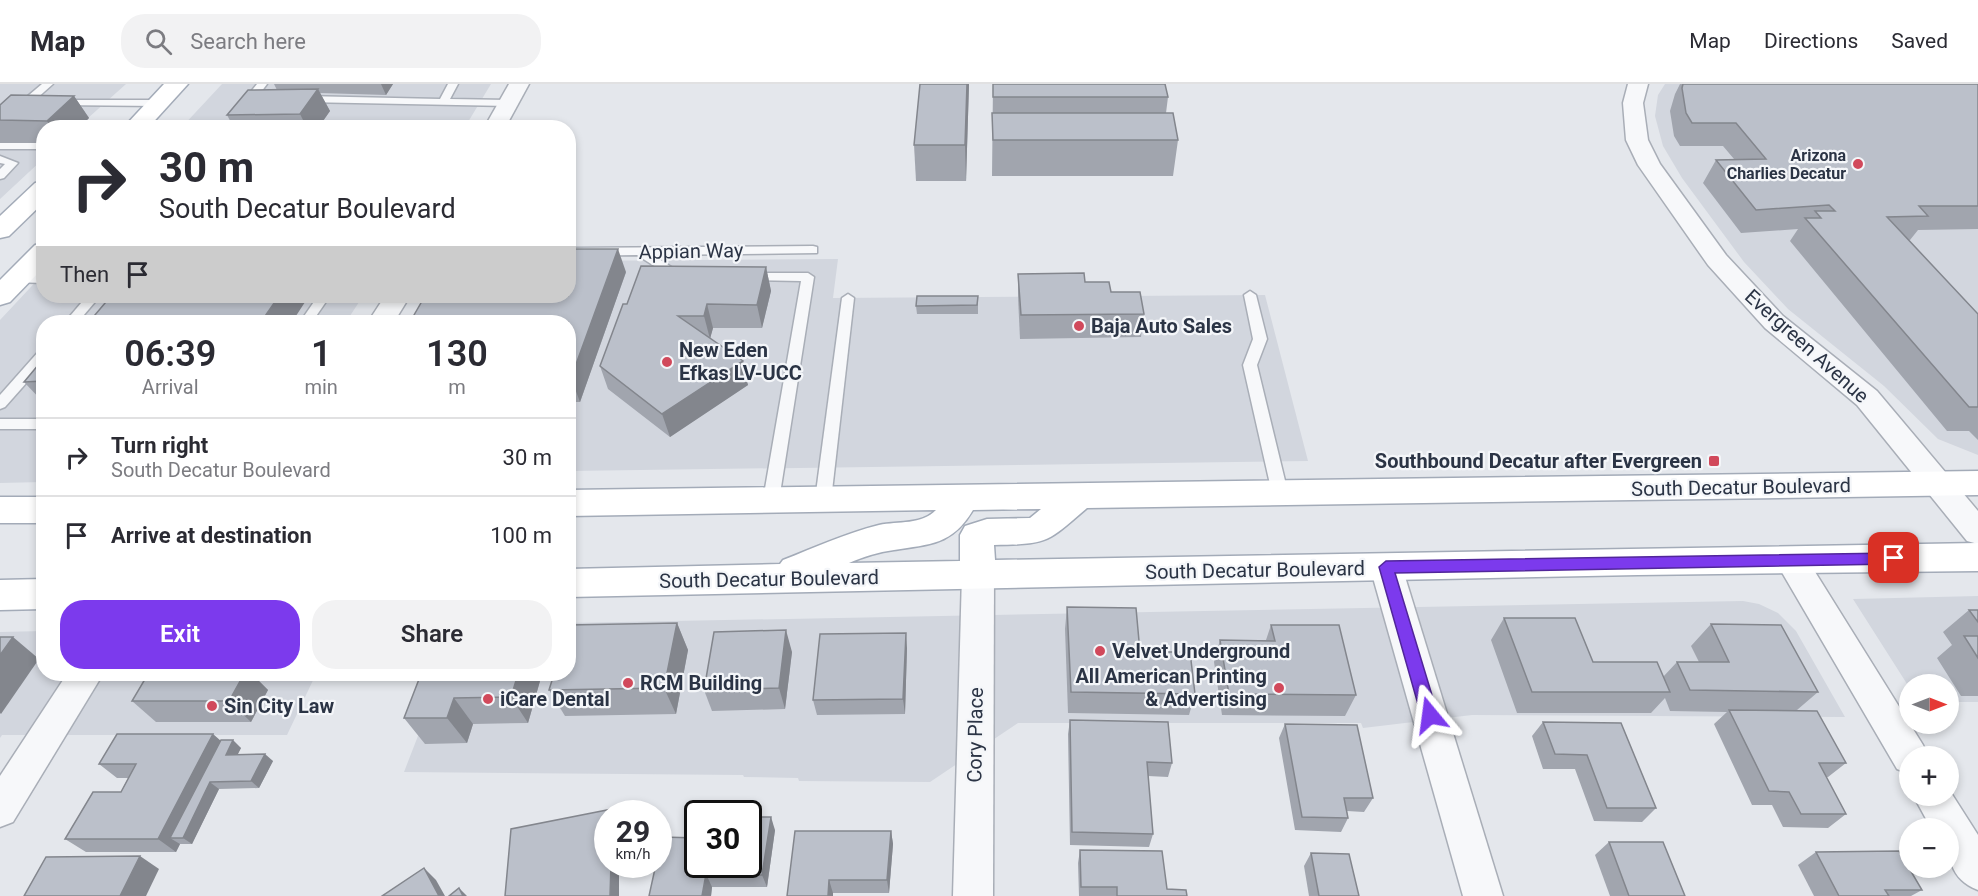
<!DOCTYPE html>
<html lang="en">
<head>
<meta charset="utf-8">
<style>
	body { margin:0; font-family:Roboto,sans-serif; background:#f2f2f3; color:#2b2b33; height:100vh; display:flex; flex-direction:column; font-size:22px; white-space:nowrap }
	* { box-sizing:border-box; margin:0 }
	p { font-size:20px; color:#7c7c81 }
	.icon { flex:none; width:33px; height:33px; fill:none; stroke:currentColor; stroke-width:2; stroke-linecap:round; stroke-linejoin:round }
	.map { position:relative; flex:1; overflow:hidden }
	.details { position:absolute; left:36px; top:231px; width:540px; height:366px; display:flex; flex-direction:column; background:#fff; border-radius:24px; box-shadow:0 3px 9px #0003 }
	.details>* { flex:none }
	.guide { position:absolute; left:36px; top:36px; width:540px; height:183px; border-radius:24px; box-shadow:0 3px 9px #0003; background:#fff; color:#2b2b33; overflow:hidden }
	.needle { width:39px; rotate:90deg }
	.buttons { position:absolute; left:1899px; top:590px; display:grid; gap:12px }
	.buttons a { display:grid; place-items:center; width:60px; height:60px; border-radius:50%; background:#fff; box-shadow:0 3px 9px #0003; font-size:30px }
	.speed { position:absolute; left:594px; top:716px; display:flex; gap:12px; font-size:30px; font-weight:700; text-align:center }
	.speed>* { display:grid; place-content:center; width:78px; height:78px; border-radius:50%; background:#fff; box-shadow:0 3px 9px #0003; line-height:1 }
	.speed small { font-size:15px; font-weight:400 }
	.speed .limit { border:3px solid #111; border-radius:9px; background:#fff; color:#111 }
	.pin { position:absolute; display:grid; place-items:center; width:51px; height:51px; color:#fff; margin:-26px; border-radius:12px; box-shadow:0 3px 9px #0006 }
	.me { position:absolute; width:66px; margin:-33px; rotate:344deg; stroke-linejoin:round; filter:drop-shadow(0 0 4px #0008) }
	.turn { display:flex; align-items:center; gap:21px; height:126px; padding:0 24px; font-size:27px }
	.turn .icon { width:78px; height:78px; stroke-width:2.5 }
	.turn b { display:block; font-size:42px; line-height:51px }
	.then { display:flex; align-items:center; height:57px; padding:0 24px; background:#0003; gap:12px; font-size:22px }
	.eta { display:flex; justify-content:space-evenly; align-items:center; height:102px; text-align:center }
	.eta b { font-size:36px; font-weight:600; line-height:42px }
	.action { display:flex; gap:12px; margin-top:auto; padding:12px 24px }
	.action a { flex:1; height:69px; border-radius:24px; background:#7c3aed; color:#fff; font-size:24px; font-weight:600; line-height:69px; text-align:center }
	.action a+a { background:#f2f2f3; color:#2b2b33 }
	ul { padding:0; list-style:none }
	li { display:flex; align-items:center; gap:18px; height:78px; padding:0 24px; border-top:2px solid #e1e1e2 }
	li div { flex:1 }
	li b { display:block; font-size:22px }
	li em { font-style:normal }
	header { display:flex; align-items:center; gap:36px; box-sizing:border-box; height:84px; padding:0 30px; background:#fff; border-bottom:2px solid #e1e1e2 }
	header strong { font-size:28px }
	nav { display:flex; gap:33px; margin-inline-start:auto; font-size:21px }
	.search { width:420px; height:54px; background:#f2f2f3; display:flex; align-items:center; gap:15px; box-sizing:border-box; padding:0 21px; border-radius:24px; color:#7c7c81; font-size:22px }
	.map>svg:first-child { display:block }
	.built { fill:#d2d6de }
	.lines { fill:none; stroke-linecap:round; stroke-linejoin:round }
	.lane-casing { stroke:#a9aeb7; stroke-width:3 }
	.street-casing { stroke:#a9aeb7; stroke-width:3 }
	.primary-casing { stroke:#a3abb8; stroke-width:3 }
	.lane { fill:#f7f8fa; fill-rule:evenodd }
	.street { fill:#f7f8fa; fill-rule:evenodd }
	.primary { fill:#fff; fill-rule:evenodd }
	.wall { fill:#a1a5ae }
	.shaded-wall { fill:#83868d }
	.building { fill:#bbc0ca; stroke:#83868d; stroke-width:1.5 }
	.route { fill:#7c3aed; stroke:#51269a; stroke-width:1.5 }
	.poi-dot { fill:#d1495b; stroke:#f4f6f9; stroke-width:2 }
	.labels { text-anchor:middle; stroke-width:4.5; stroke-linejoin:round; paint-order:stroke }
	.far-poi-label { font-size:16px; font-weight:bold; fill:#2b3445; stroke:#f4f6f9; text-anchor:end }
	.street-label { font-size:20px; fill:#2b3445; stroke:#f4f6f9 }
	.poi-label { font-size:20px; font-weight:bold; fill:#2b3445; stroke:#f4f6f9; text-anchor:start }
</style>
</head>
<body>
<header>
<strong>Map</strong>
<div class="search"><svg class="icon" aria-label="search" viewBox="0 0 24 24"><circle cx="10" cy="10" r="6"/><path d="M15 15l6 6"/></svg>Search here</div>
<nav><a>Map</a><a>Directions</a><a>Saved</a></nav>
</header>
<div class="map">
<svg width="1978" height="812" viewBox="0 0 1978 812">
	<rect width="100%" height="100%" fill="#e4e7ec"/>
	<g class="built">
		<path d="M0 0H126L78 43 44 44 43 75 0 115Z"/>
		<path d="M222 0H491L465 43 181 44Z"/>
		<path d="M1665 0H1978V371L1938 355 1884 302 1788 225 1744 178 1682 94 1663 62 1655 32 1658 11Z"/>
		<path d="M838 175 833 214 1265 211 1308 377 569 387 568 238H427L568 212 569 177Z"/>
		<path d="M43 190 44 212H363L346 238H44L43 398 0 399V236Z"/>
		<path d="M1978 512V618H1949L1948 600H1910L1909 603 1853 515Z"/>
		<path d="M1743 517 1759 520 1778 529 1796 547 1845 633 1472 631 1363 644 1361 639H1018L930 698 799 697 798 694 744 693 743 691 404 688 442 590H568L569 539Z"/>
		<path d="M43 547 44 590H316L287 651H2L0 654V548Z"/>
	</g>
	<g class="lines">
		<defs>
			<g id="lane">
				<path d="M42 0H53L35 16 38 19 37 21H22V17Z"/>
				<path d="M257 0H267L258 12 261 15 256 18 246 17 245 15Z"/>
				<path d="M448 0H458L450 15 508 16 513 19 508 22 304 18 299 15 304 12 440 15Z"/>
				<path d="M60 16H158L163 19 158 22 56 21V17Z"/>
				<rect x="0" y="59" width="44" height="6"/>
				<path d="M0 72 18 79 4 94 0 95V85L5 80 0 79Z"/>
				<path d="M813 162 817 163V169L653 171 682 190 684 193 678 197 637 171 568 172V164Z"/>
				<path d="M750 189H808L814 193 779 416 776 420H766L763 416 801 197 746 196 744 193Z"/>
				<path d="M16 191H44V199L12 198V192Z"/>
				<path d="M1250 207 1256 211 1267 255 1257 281 1288 409 1285 413H1275L1272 409 1243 281 1253 255 1244 211Z"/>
				<path d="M848 210 854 214 831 416 828 420H818L815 416 842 214Z"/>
				<path d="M87 212H100L78 238H65Z"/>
				<path d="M318 212H330L312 238H300Z"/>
				<path d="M44 266V279L5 323 0 325V311L39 267Z"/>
				<rect x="0" y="335" width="44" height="10"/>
			</g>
			<g id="street">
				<path d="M509 0H529L505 44H484Z"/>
				<path d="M1628 0H1648L1643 19 1648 56 1660 80 1726 171 1783 232 1877 307 1978 427V460L1967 457 1857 321 1765 244 1708 181 1638 81 1626 56 1623 19Z"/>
				<path d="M385 212H410L394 238H368Z"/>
				<path d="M1791 463 1802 467 1923 661 1928 672H1910V690L1897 685 1780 485 1775 476 1780 467Z"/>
				<path d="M1386 470 1397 474 1402 483 1503 812H1463L1370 483 1375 474Z"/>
				<path d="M978 478 989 482 994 491 993 812H953L962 491 967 482Z"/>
				<path d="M67 590H103L13 738 0 743V692Z"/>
				<path d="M1948 704 1978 751V806C1949 795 1948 772 1948 744H1931L1913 711H1948Z"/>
			</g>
			<g id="primary">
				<path d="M164 0H188L148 44H123Z"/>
				<path d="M44 97V118L9 152 0 154V132L35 99Z"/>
				<path d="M44 159V183L10 218 0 221V196L35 161Z"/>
				<path d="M1978 387V411L1087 424C1046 459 1049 460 994 461L995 476 1978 459V487L1638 491 568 513V485L780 480 783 476C814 464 846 449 879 441 898 437 922 441 936 426L568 432V406ZM1041 425 1030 434 987 435 965 442 960 451V477L849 479C863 473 878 468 894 466 931 460 952 461 973 426Z"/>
				<rect x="0" y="413" width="44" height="26"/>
				<path d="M44 495V525L0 526V496Z"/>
			</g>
		</defs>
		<use href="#lane" class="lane-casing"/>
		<use href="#street" class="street-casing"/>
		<use href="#primary" class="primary-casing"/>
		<use href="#lane" class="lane"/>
		<use href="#street" class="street"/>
		<use href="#primary" class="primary"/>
	</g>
	<g class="wall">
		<path d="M274 0H393L386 11 320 9 330 27 318 44H234L227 31 277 6Z"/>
		<path d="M967 0H969L966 97H916L914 61Z"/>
		<path d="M993 0 1168 13 1166 29 1178 56 1173 92H992Z"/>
		<path d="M1680 0H1978V145L1918 146 1910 156H1908L1978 230V356L1969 347H1947L1790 157 1798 145 1741 149 1703 99 1716 76 1734 75 1723 62H1680L1674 52 1670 27 1675 10Z"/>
		<path d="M74 12 89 34 79 44H44V59H0V21Z"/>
		<path d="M766 183 771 207 762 244H713L710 254 748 301 670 353 608 305 600 282 627 220Z"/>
		<path d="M626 188 580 318H568V238Z"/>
		<path d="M1018 190 1085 198 1111 208 1144 230 1141 253 1020 255 1018 213Z"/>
		<path d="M978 212V230H917L916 222Z"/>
		<path d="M44 274V319L24 298Z"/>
		<path d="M1067 523 1140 568 1195 610 1189 631 1068 629 1065 545Z"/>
		<path d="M1969 526H1978V612H1961L1937 574 1952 561 1943 548Z"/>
		<path d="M1504 534 1593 578 1663 593 1677 578H1699L1691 562 1711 540 1818 608 1797 626 1846 679 1828 693H1826L1846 730 1828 744 1783 743 1772 721H1752L1714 640 1727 628 1670 627 1665 614 1651 629H1517L1491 556Z"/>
		<path d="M677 539 688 566 676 630 565 632 549 606Z"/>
		<path d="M1271 541 1356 611 1345 632 1222 631 1214 578 1220 556H1266Z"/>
		<path d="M907 564 905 630 817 631 813 616Z"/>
		<path d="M792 568 785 625 712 627 704 606Z"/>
		<path d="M148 590H252L268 606 251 638H156L132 617Z"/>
		<path d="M421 590H542L528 639 473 640 467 659 425 660 404 634Z"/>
		<path d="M1070 636 1172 679 1168 693 1148 692 1153 750 1149 763 1070 761 1068 650Z"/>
		<path d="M1543 638 1656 724 1642 738 1594 737 1575 685H1543L1532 652Z"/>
		<path d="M1285 640 1373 714 1364 728 1347 727 1348 734 1341 748 1295 746 1279 654Z"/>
		<path d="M221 656 241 664 237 670 273 677 259 704 219 705 192 760H180L176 768H86L65 755 121 708 128 694H117L99 680Z"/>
		<path d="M775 746 767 803H712L711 812 698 780Z"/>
		<path d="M891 747 893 760 889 809H833V812H787Z"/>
		<path d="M1609 758 1685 812H1610L1595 771Z"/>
		<path d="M1080 766 1167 805 1187 812H1079L1078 779Z"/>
		<path d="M1816 768 1922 806 1911 812H1814L1798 781Z"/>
		<path d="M1311 769 1359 812H1309L1304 782Z"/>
	</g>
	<g class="shaded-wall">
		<path d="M381 0H393L386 11Z"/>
		<path d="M967 0H969L966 97 965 61Z"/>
		<path d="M318 5 330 27 318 44H307L300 30Z"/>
		<path d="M74 12 89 34 79 44H51L47 37Z"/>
		<path d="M618 165 626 188 580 318 571 294Z"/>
		<path d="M766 183 771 207 762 244 757 221Z"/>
		<path d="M279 212H309L292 238H261Z"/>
		<path d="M707 220 713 244 710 255 704 232Z"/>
		<path d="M743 277 748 301 670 353 662 330Z"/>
		<path d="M677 539 688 566 676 630 664 604Z"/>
		<path d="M786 546 792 568 785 625 779 604Z"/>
		<path d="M906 549 907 564 905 630 903 615Z"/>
		<path d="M13 553 39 575 1 630 0 629V571Z"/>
		<path d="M225 590H252L268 606 251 638 229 617Z"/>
		<path d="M518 590H542L528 639 511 613Z"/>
		<path d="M454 614 473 640 467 659 447 634Z"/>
		<path d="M213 650 229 664 233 656 241 664 234 678 226 671 211 699 219 705 192 760 183 754H170L180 760 176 768 158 755Z"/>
		<path d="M265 670 273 677 259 704 251 697Z"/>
		<path d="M771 733 775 746 767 803 762 791Z"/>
		<path d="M891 747 893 760 889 809 887 796Z"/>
		<path d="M140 772 159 785 146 812H120Z"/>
		<path d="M611 780H619V812H610Z"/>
		<path d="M424 784 436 796 445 812H439Z"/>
		<path d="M706 790 712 803 711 812H702Z"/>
		<path d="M829 796 833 809V812H828Z"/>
		<path d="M459 804 467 812H463Z"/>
	</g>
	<g class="building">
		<path d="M920 0H967L965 61H914Z"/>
		<path d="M993 0H1165L1168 13H993Z"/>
		<path d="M1683 0H1978V122H1919L1928 132 1887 133 1978 230V323H1969L1805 134H1821L1815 127H1835L1829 121 1756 126 1716 76 1766 75 1736 39H1692L1686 29 1682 4Z"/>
		<path d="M318 5 300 30 227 31 248 6Z"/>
		<path d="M11 11 74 12 47 37 0 36V21Z"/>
		<path d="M992 29H1173L1178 56H993Z"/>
		<path d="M568 165H618L571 294H568V238H410L425 212H568Z"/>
		<path d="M641 182 766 183 757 221 707 220 704 232H678L743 277 662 330 600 282 623 220H627Z"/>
		<path d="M1084 189 1085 198H1109L1111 208H1140L1144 230 1021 231 1018 190Z"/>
		<path d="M111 212H279L261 238H89Z"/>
		<path d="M917 212H978L977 221 916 222Z"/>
		<path d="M44 274V297L24 298Z"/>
		<path d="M1067 523 1136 524 1140 568H1190L1195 610 1071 608Z"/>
		<path d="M1969 526H1978V538Z"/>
		<path d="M1504 534H1575L1593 578H1657L1670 608H1532Z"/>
		<path d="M677 539 664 604 549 606 554 590H568V541Z"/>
		<path d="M1711 540 1781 541 1818 608 1690 606 1677 578H1729Z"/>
		<path d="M1271 541H1339L1356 611 1229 610 1220 556 1275 557Z"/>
		<path d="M786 546 779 604 704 606 714 548Z"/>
		<path d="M906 549 903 615 813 616 820 550Z"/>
		<path d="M1964 552H1978V574Z"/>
		<path d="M0 553H13L0 571Z"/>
		<path d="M148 590H244L229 617H132Z"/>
		<path d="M421 590H518L511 613 454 614 447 634H404Z"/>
		<path d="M1729 626 1817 627 1846 679H1819L1846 730H1801L1789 708 1769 707Z"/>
		<path d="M1070 636 1168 638 1172 679 1147 678 1153 750 1072 748Z"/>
		<path d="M1543 638 1621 639 1656 724H1607L1587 671 1555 670Z"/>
		<path d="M1285 640 1357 641 1373 714H1344L1348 734 1302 733Z"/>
		<path d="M117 650H213L158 755H65L93 708H121L136 680H99Z"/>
		<path d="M221 656H233L226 671 265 670 251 697 210 698 183 754H170Z"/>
		<path d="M612 725 611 729H608V780H611L610 812H505L511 745Z"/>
		<path d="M748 733H771L762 791 706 790 702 812H649L656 780H658V770L662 753 698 754V780H748Z"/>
		<path d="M795 747H891L887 796H829L828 812H787Z"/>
		<path d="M1609 758H1663L1685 812H1629Z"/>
		<path d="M1080 766 1162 767 1167 805 1186 806 1187 812H1117V803H1081Z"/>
		<path d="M1899 767 1922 806H1885L1889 812H1839L1816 768Z"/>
		<path d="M1311 769 1349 770 1359 812H1319Z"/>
		<path d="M140 772 120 812H24L46 773Z"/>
		<path d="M424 784 439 812H382Z"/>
		<path d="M459 804 463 812H449Z"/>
	</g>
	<path class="route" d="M1894 469 1901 474 1894 480 1395 489 1438 631 1435 636 1430 638 1424 636 1421 631 1379 483 1386 477Z"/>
	<g class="poi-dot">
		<circle cx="1858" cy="80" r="6"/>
		<circle cx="1079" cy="242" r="6"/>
		<circle cx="667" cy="278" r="6"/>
		<rect x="1708" y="371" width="12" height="12" rx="3"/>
		<circle cx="1100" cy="567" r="6"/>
		<circle cx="628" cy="599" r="6"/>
		<circle cx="1279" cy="604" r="6"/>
		<circle cx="488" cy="615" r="6"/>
		<circle cx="212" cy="622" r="6"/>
	</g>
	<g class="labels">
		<g class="far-poi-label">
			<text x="1846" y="77">Arizona<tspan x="1846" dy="18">Charlies Decatur</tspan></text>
		</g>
		<g class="street-label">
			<text transform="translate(691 167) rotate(-1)" y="7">Appian Way</text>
			<text transform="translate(1807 262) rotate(42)" y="7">Evergreen Avenue</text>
			<text transform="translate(1741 403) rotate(-1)" y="7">South Decatur Boulevard</text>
			<text transform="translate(1255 486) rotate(-1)" y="7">South Decatur Boulevard</text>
			<text transform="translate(769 495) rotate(-1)" y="7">South Decatur Boulevard</text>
			<text transform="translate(975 651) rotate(-89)" y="7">Cory Place</text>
		</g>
		<g class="poi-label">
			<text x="1091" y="249">Baja Auto Sales</text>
			<text x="679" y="273">New Eden<tspan x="679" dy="23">Efkas LV-UCC</tspan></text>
			<text x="1702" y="384" text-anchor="end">Southbound Decatur after Evergreen</text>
			<text x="1112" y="574">Velvet Underground</text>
			<text x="1267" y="599" text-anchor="end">All American Printing<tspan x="1267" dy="23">&amp; Advertising</tspan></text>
			<text x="640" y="606">RCM Building</text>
			<text x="500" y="622">iCare Dental</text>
			<text x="224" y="629">Sin City Law</text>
		</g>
	</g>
</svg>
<div class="buttons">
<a><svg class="needle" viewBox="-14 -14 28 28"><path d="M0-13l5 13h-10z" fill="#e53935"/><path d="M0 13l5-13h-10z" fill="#7c7c81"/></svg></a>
<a>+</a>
<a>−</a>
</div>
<div class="speed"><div>29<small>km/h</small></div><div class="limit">30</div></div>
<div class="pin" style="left:1894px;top:474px;background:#d93025"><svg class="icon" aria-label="arrive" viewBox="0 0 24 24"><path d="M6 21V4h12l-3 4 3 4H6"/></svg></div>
<svg class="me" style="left:1430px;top:631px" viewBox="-20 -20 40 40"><path d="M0-17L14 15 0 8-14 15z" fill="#7c3aed" stroke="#fff" stroke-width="4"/></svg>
<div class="guide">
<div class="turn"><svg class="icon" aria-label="right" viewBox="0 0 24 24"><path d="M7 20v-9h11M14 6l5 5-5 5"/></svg><div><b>30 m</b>South Decatur Boulevard</div></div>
<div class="then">Then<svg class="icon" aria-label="arrive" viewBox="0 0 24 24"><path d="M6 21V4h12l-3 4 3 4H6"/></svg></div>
</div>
<section class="details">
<div class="eta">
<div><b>06:39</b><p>Arrival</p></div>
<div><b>1</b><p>min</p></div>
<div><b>130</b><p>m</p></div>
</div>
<ul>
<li><svg class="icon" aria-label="right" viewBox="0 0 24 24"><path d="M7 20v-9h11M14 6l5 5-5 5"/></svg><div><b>Turn right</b><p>South Decatur Boulevard</p></div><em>30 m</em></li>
<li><svg class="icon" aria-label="arrive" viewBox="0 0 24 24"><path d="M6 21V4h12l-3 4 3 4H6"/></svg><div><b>Arrive at destination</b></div><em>100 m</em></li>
</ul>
<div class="action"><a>Exit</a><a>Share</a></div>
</section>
</div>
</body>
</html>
